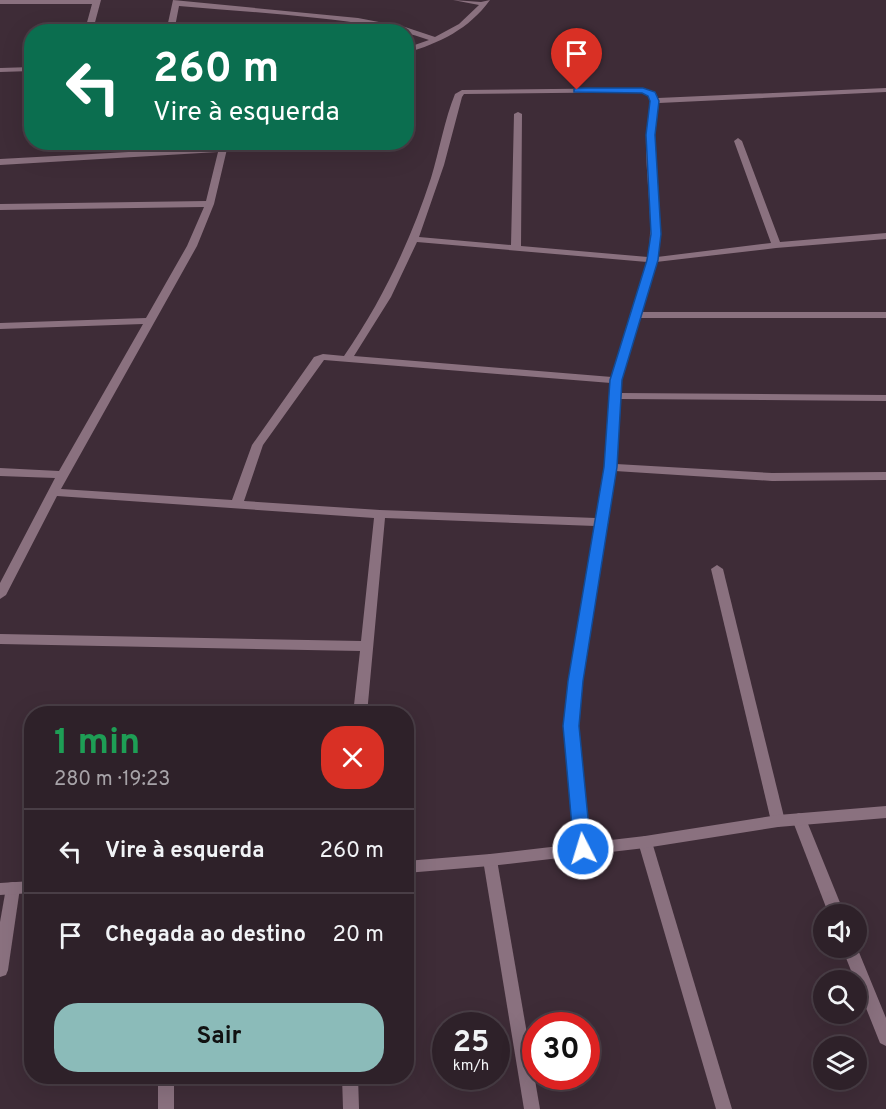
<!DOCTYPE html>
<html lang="pt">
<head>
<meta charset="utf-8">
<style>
	body { margin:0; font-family:Overpass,sans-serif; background:#362931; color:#f1f3f6; height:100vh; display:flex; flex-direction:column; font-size:22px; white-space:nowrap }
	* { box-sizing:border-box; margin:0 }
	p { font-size:20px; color:#a7a3a8 }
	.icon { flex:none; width:33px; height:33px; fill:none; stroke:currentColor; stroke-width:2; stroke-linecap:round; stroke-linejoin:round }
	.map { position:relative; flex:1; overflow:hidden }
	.sheet { position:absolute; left:24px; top:706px; width:390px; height:378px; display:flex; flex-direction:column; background:#2e2129; border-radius:24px; box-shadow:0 6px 24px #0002,0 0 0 2px #493e46 }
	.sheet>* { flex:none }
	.banner { position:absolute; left:24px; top:24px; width:390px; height:126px; border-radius:24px; box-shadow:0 6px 24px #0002,0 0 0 2px #493e46; background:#0b6e4f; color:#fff; overflow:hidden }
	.fabs { position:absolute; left:813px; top:904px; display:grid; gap:12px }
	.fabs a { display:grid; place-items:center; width:54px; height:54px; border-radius:50%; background:#2e2129; box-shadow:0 6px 24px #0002,0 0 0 2px #493e46; font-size:30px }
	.speed { position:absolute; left:432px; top:1012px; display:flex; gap:12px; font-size:30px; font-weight:700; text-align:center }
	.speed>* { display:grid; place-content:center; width:78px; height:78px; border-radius:50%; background:#2e2129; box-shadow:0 6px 24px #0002,0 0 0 2px #493e46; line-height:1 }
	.speed small { font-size:15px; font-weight:400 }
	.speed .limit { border:9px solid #d22; background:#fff; color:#111 }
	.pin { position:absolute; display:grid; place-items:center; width:51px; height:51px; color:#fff; margin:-62px -26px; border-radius:50% 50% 50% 0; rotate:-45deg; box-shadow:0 0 6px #0007 }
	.pin .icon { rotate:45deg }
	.me { position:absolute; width:66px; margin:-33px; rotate:355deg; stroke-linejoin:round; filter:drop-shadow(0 0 4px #0008) }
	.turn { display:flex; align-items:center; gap:21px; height:126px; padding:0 30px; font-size:27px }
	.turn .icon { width:78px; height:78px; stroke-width:2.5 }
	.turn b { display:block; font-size:42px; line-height:51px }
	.round { display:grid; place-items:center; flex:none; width:63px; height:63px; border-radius:24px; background:#362931 }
	.overview { display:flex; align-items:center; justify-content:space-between; height:102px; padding:0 30px }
	h1 { font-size:36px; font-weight:700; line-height:45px; color:#1e9e55 }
	.primary-button { display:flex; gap:12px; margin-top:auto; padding:12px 30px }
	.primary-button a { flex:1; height:69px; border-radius:24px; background:#8bbbb9; color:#111; font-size:24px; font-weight:700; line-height:69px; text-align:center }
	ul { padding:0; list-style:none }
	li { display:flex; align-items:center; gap:18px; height:84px; padding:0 30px; border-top:2px solid #493e46 }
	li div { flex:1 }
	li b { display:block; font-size:22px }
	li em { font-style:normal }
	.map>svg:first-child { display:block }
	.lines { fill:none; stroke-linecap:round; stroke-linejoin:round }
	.minor { fill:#8a717f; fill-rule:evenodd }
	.tertiary { fill:#8a717f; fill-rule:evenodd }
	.route { fill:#1a73e8; stroke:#114b97; stroke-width:1.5 }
</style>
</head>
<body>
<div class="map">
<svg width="886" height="1109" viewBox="0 0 886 1109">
	<rect width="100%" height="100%" fill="#3e2c37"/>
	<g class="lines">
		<g class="minor">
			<path d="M0 0H101L94 26 90 28 86 26 92 4H0Z"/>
			<path d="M173 0 358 18 405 27 435 37 459 24 479 5 453 0 481 2 490 0C469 29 440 43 406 53V48L429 40C393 27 355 22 317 18 271 13 225 10 179 6L174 32H166Z"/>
			<path d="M32 67V71L0 72V68Z"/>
			<path d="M643 88 655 92 658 98 886 88V92L659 103 654 135 661 234 657 257 771 243 734 141 738 138 742 141 780 242 886 233V239L776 248 656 262 641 312H886V318H640L621 380 620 393 886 395V401L620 399 616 464 772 473 886 472V480L772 481 615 471 607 519 609 522 606 525 582 681 578 726 590 849 588 853 583 855 578 853 576 849 564 726 568 681 595 526 385 518 367 714H353L360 651 0 644V634L361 641 374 518 57 496 6 595 0 599V583L55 478 0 476V468L59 471 143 324 0 329V323L146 318 187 246 204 207 0 210V204L206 201 218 152 0 165V159L220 147 223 142H232L227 149 214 204 197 246 61 489 232 500 252 445 314 357 323 354 344 356C382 301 410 242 431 178 439 152 445 118 455 94L462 90ZM642 92 649 95C654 108 646 123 646 136 645 177 654 217 648 257L521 246 522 114 518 112 514 114 511 245 419 237 444 165 462 97 464 94ZM417 242 647 262 612 377 354 356 391 297ZM324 360 611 383 604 467 596 518 380 510 244 501 263 445Z"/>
			<path d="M717 565 723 569 785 821 783 825 778 827 773 825 771 821 711 569Z"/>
			<path d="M799 813 804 815 806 819 845 915H829L792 819 794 815Z"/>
			<path d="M645 836 650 838 652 842 732 1109H716L638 842 640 838Z"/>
			<path d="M490 854 495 856 497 860 540 1109H524L483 860 485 856Z"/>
			<path d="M13 882 18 883 20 888 8 970 6 975 0 977V922L6 888 8 883Z"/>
			<path d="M856 945 886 1018V1046L880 1043 842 948H856Z"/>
			<rect x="158" y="1077" width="16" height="32"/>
			<path d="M342 1077H358L359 1109H343Z"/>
		</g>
		<g class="tertiary">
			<path d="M886 806V818L778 827 645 848 490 866 406 873V861L490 854 645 836 778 815Z"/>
			<path d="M32 881V893L0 895V883Z"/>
		</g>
	</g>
	<path class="route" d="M577 88H643L655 92 659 101 655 135 661 234 658 260 622 380 617 467 583 681 579 726 591 849 589 854 583 856 577 854 574 849 563 726 568 681 604 467 610 380 647 260 651 234 646 135 650 101 648 96 642 93 574 92V89Z"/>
</svg>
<div class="fabs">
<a><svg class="icon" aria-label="sound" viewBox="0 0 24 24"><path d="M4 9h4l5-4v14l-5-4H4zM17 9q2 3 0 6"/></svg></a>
<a><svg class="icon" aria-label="search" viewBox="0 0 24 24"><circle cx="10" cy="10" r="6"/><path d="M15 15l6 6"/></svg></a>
<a><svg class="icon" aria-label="layers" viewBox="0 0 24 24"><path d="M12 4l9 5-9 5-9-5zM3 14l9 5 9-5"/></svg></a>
</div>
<div class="speed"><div>25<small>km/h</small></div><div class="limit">30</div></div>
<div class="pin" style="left:577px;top:90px;background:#d93025"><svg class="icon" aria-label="arrive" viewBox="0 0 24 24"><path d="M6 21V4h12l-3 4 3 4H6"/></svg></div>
<svg class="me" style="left:583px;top:849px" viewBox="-20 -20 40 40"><circle r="17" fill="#1a73e8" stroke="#fff" stroke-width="3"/><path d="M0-11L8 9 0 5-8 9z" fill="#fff"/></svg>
<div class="banner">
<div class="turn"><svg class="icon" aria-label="left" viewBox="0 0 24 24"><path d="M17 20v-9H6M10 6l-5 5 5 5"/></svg><div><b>260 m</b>Vire à esquerda</div></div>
</div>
<section class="sheet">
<div class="overview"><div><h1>1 min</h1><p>280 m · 19:23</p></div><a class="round" style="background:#d93025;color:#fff"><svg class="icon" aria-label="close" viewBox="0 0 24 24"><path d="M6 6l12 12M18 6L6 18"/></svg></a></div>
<ul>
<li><svg class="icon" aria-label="left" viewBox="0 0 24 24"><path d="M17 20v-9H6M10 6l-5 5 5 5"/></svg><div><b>Vire à esquerda</b></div><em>260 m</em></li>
<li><svg class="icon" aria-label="arrive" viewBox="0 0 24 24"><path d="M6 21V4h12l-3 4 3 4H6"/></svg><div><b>Chegada ao destino</b></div><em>20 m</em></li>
</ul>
<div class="primary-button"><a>Sair</a></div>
</section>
</div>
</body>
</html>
